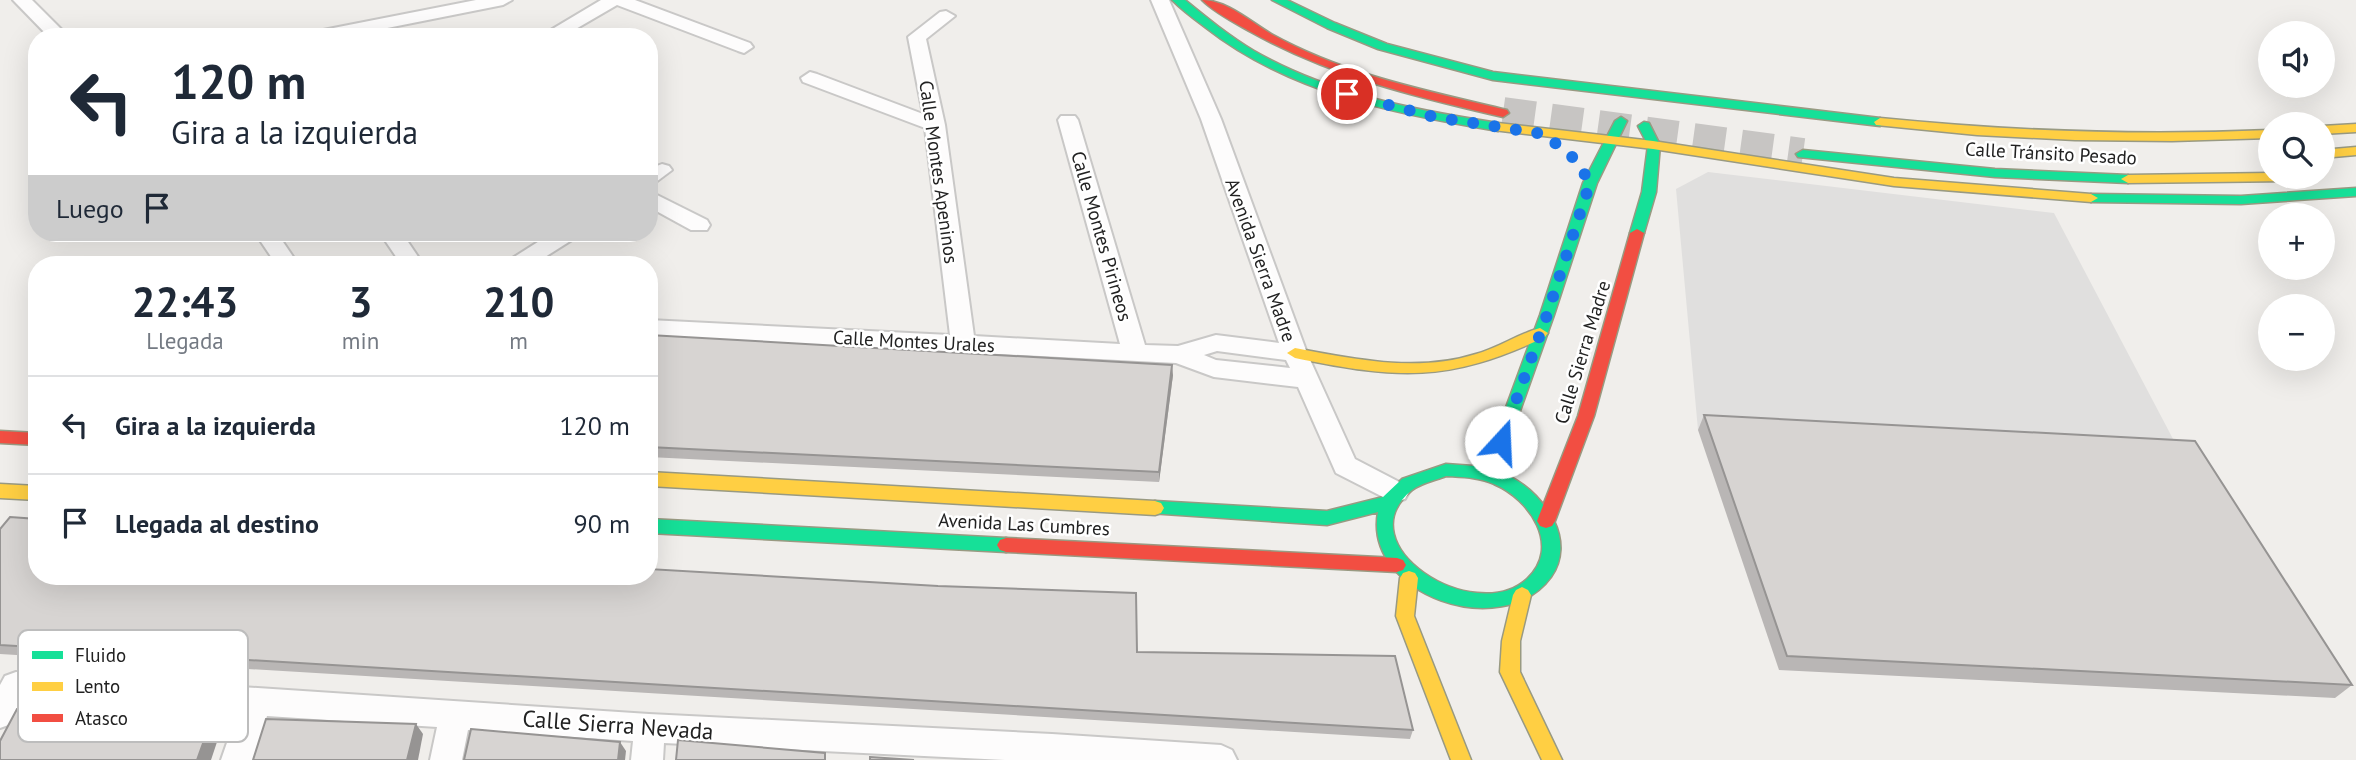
<!DOCTYPE html>
<html lang="es">
<head>
<meta charset="utf-8">
<style>
	body { margin:0; font-family:"PT Sans",sans-serif; background:#f2f2f3; color:#1f2937; height:100vh; display:flex; flex-direction:column; font-size:26px; white-space:nowrap }
	* { box-sizing:border-box; margin:0 }
	p { font-size:23px; color:#747a83 }
	.icon { flex:none; width:38px; height:38px; fill:none; stroke:currentColor; stroke-width:2; stroke-linecap:round; stroke-linejoin:round }
	.map { position:relative; flex:1; overflow:hidden }
	.sheet { position:absolute; left:28px; top:256px; width:630px; height:329px; display:flex; flex-direction:column; background:#fff; border-radius:28px; box-shadow:0 7px 28px #0002 }
	.sheet>* { flex:none }
	.banner { position:absolute; left:28px; top:28px; width:630px; height:214px; border-radius:28px; box-shadow:0 7px 28px #0002; background:#fff; color:#1f2937; overflow:hidden }
	.tools { position:absolute; left:2258px; top:21px; display:grid; gap:14px }
	.tools a { display:grid; place-items:center; width:77px; height:77px; border-radius:50%; background:#fff; box-shadow:0 7px 28px #0002; font-size:35px }
	.pin { position:absolute; display:grid; place-items:center; width:60px; height:60px; color:#fff; margin:-30px; border:4px solid #fff; border-radius:50%; box-shadow:0 2px 7px #0007 }
	.me { position:absolute; width:77px; margin:-38px; rotate:20deg; stroke-linejoin:round; filter:drop-shadow(0 0 5px #0008) }
	.turn { display:flex; align-items:center; gap:24px; height:147px; padding:0 28px; font-size:32px }
	.turn .icon { width:91px; height:91px; stroke-width:2.5 }
	.turn b { display:block; font-size:49px; line-height:60px }
	.then { display:flex; align-items:center; height:66px; padding:0 28px; background:#0003; gap:14px; font-size:26px }
	.eta { display:flex; justify-content:space-evenly; align-items:center; height:119px; text-align:center }
	.eta b { font-size:42px; font-weight:700; line-height:49px }
	ul { padding:0; list-style:none }
	li { display:flex; align-items:center; gap:21px; height:98px; padding:0 28px; border-top:2px solid #e0e1e3 }
	li div { flex:1 }
	li b { display:block; font-size:26px }
	li em { font-style:normal }
	.map>svg:first-child { display:block }
	.parking { fill:#e0dfde }
	.lines { fill:none; stroke-linecap:round; stroke-linejoin:round }
	.primary-tunnel { stroke:#c7c5c3; stroke-width:32; stroke-dasharray:32 16; stroke-linecap:butt }
	.street-casing { stroke:#c9c8c7; stroke-width:4 }
	.fast-casing { stroke:#999a82; stroke-width:3 }
	.slow-casing { stroke:#999a82; stroke-width:3 }
	.jam-casing { stroke:#999a82; stroke-width:3 }
	.street { fill:#fdfcfc; fill-rule:evenodd }
	.fast { fill:#16e098; fill-rule:evenodd }
	.slow { fill:#ffcf43; fill-rule:evenodd }
	.jam { fill:#f24e42; fill-rule:evenodd }
	.wall { fill:#b9b6b5 }
	.shaded-wall { fill:#969493 }
	.building { fill:#d7d4d2; stroke:#969493; stroke-width:2 }
	.route { stroke:#1a73e8; stroke-width:12; stroke-dasharray:0 21.6 }
	.labels { text-anchor:middle; stroke-width:5; stroke-linejoin:round; paint-order:stroke }
	.street-label { font-size:19px; fill:#222; stroke:#fff }
	.near-street-label { font-size:23px; fill:#222; stroke:#fff }
	.key { fill:#fff; stroke:#bdbdbd; stroke-width:2 }
	.key-label { font-size:19px; fill:#222 }
</style>
</head>
<body>
<div class="map">
<svg width="2356" height="760" viewBox="0 0 2356 760">
	<rect width="100%" height="100%" fill="#f0eeeb"/>
	<path class="parking" d="M1708 172 2054 213 2182 456 1698 430 1676 189Z"/>
	<g class="lines">
		<path class="primary-tunnel" d="M1503 113 1803 154"/>
		<defs>
			<g id="street">
				<path d="M13 0H32L69 37H49Z"/>
				<path d="M476 0H512L503 5 342 37H304L313 32Z"/>
				<path d="M601 0H635L750 43 753 47 744 53 738 51 617 5 562 37H539Z"/>
				<path d="M1151 0H1169L1221 119 1307 353 1355 459 1405 485 1409 492 1405 499 1396 502 1387 499 1336 473 1298 387 1214 377 1176 363 649 336V320L950 335 925 128 803 82 801 78 810 72 817 74 923 114 908 37 940 12 946 11 955 16 926 39 945 125 974 336 1120 344 1058 120 1061 116H1075L1078 120 1145 345 1178 346 1216 335 1279 343 1201 119ZM1217 351 1286 360 1290 368 1216 360 1204 355Z"/>
				<path d="M662 164 669 166 672 170 656 182 649 184V169Z"/>
				<path d="M649 191 707 220 710 225 707 230H691L649 207Z"/>
				<path d="M255 233H277L298 264H276Z"/>
				<path d="M380 233H402L423 264H401Z"/>
				<path d="M552 233H578L575 238 534 264H508L511 259Z"/>
				<path d="M16 672 649 714 1052 734 1221 745 1232 750 1237 760H1005L664 743 663 760H631L633 741 468 730 462 760H430L437 727 267 716 253 760H221L237 714 24 699 11 724 0 728V685L5 676Z"/>
			</g>
			<g id="fast">
				<path d="M1172 0H1185C1207 18 1229 36 1254 51 1329 94 1414 110 1498 123L1504 127 1498 131C1395 114 1289 93 1205 27 1194 19 1182 10 1172 0Z"/>
				<path d="M1272 0H1287L1335 23 1387 44 1493 72 1880 118 1886 122 1880 126 1493 80 1378 49 1327 28Z"/>
				<path d="M1621 117 1627 121 1597 183 1554 315 1509 442 1490 469C1519 477 1540 495 1554 521 1563 540 1563 560 1551 577 1503 643 1363 595 1378 512L1327 525 1149 513 1146 508 1149 503 1155 501 1327 511 1383 497 1402 479 1446 464 1473 466 1494 440 1540 315 1583 183 1615 121ZM1446 476C1462 477 1479 477 1494 484 1530 499 1562 547 1527 579 1474 627 1344 545 1412 490 1421 483 1436 480 1446 476Z"/>
				<path d="M1644 122 1649 123 1660 145 1656 192 1644 233 1637 237 1630 233 1642 192 1648 145 1638 126Z"/>
				<path d="M1803 150 1995 169 2128 175 2135 179 2128 183 1995 177 1798 157 1796 154Z"/>
				<path d="M2356 188V196L2241 204 2091 202 2084 198 2091 194 2241 196Z"/>
				<path d="M649 519 1006 538 1012 540 1015 545 1012 550 1006 552 649 533Z"/>
			</g>
			<g id="slow">
				<path d="M1880 118C2010 131 2139 136 2270 130V138L2172 141 2075 140 1977 135 1876 125 1874 122Z"/>
				<path d="M1498 123 1653 141 1894 178 2091 194 2098 198 2091 202 1894 186 1653 149 1493 130 1492 127Z"/>
				<path d="M2356 124V132L2322 134V126Z"/>
				<path d="M2356 147V155L2322 158V150Z"/>
				<path d="M2270 173V177H2304L2297 181 2128 183 2121 179 2128 175Z"/>
				<path d="M1540 328 1548 333 1545 337C1448 383 1398 379 1295 358L1287 353 1295 348C1354 359 1417 373 1476 354 1498 348 1518 334 1540 328Z"/>
				<path d="M649 472 1155 501 1161 503 1164 508 1161 513 1155 515 649 486Z"/>
				<path d="M0 484 37 486V500L0 498Z"/>
				<path d="M1409 571 1415 573 1418 578 1414 616 1471 760H1451L1396 616 1400 578 1403 573Z"/>
				<path d="M1522 587 1528 590 1531 595 1520 641V672L1562 760H1542L1500 672 1502 641 1513 595 1516 590Z"/>
			</g>
			<g id="jam">
				<path d="M1202 0C1227 0 1252 23 1273 35 1346 75 1428 91 1507 110L1509 113 1503 117C1416 97 1330 76 1251 32 1235 23 1215 13 1202 0Z"/>
				<path d="M1637 229 1644 233 1594 416 1555 521 1552 526 1546 528 1540 526 1537 521 1578 416 1630 233Z"/>
				<path d="M0 431 37 433V445L0 443Z"/>
				<path d="M1006 538 1397 558 1403 560 1406 565 1403 570 1397 572 1006 552 1000 550 997 545 1000 540Z"/>
			</g>
		</defs>
		<use href="#street" class="street-casing"/>
		<use href="#fast" class="fast-casing"/>
		<use href="#slow" class="slow-casing"/>
		<use href="#jam" class="jam-casing"/>
		<use href="#street" class="street"/>
		<use href="#fast" class="fast"/>
		<use href="#slow" class="slow"/>
		<use href="#jam" class="jam"/>
	</g>
	<g class="wall">
		<path d="M649 335 1173 375 1159 482 649 457Z"/>
		<path d="M1704 415 2352 685 2335 698 1779 670 1698 430Z"/>
		<path d="M0 529 1137 652 1413 730 1410 739 0 654Z"/>
	</g>
	<g class="shaded-wall">
		<path d="M1172 365 1173 375 1159 482V472Z"/>
		<path d="M211 721 221 730 211 760H197Z"/>
		<path d="M416 724 423 734 418 760H407Z"/>
		<path d="M620 742 626 751 625 760H618Z"/>
	</g>
	<g class="building">
		<path d="M649 335 1172 365 1159 472 649 447Z"/>
		<path d="M1704 415 2195 441 2352 685 1787 656Z"/>
		<path d="M10 517 37 519V576H649V569L938 586 1136 593 1137 652 1395 656 1413 730 0 645V529Z"/>
		<path d="M17 709 211 721 197 760H0V741Z"/>
		<path d="M266 719 416 724 407 760H253Z"/>
		<path d="M471 729 620 742 618 760H464Z"/>
		<path d="M678 740 825 753V760H676Z"/>
		<path d="M870 757 914 760H870Z"/>
	</g>
	<g class="lines">
		<path class="route" d="M1347 94 1434 117 1544 134 1576 160 1590 183 1547 315 1501 442"/>
	</g>
	<g class="labels">
		<g class="street-label">
			<text transform="translate(2051 153) rotate(3)" y="7">Calle Tránsito Pesado</text>
			<text transform="translate(939 172) rotate(82)" y="7">Calle Montes Apeninos</text>
			<text transform="translate(1102 236) rotate(74)" y="7">Calle Montes Pirineos</text>
			<text transform="translate(1261 260) rotate(70)" y="7">Avenida Sierra Madre</text>
			<text transform="translate(914 341) rotate(3)" y="7">Calle Montes Urales</text>
			<text transform="translate(1582 352) rotate(-73)" y="7">Calle Sierra Madre</text>
			<text transform="translate(1024 524) rotate(3)" y="7">Avenida Las Cumbres</text>
		</g>
		<g class="near-street-label">
			<text transform="translate(618 725) rotate(4)" y="8">Calle Sierra Nevada</text>
		</g>
	</g>
	<rect x="18" y="630" width="230" height="112" rx="10" class="key"/>
	<rect x="32" y="651" width="31" height="8" fill="#16e098"/>
	<rect x="32" y="682" width="31" height="9" fill="#ffcf43"/>
	<rect x="32" y="714" width="31" height="8" fill="#f24e42"/>
	<g class="key-label">
		<text x="75" y="662">Fluido</text>
		<text x="75" y="693">Lento</text>
		<text x="75" y="725">Atasco</text>
	</g>
</svg>
<div class="tools">
<a><svg class="icon" aria-label="sound" viewBox="0 0 24 24"><path d="M4 9h4l5-4v14l-5-4H4zM17 9q2 3 0 6"/></svg></a>
<a><svg class="icon" aria-label="search" viewBox="0 0 24 24"><circle cx="10" cy="10" r="6"/><path d="M15 15l6 6"/></svg></a>
<a>+</a>
<a>−</a>
</div>
<div class="pin" style="left:1347px;top:94px;background:#d93025"><svg class="icon" aria-label="arrive" viewBox="0 0 24 24"><path d="M6 21V4h12l-3 4 3 4H6"/></svg></div>
<svg class="me" style="left:1501px;top:442px" viewBox="-20 -20 40 40"><circle r="19" fill="#fff"/><path d="M0-13L10 11 0 6-10 11z" fill="#1a73e8"/></svg>
<div class="banner">
<div class="turn"><svg class="icon" aria-label="left" viewBox="0 0 24 24"><path d="M17 20v-9H6M10 6l-5 5 5 5"/></svg><div><b>120 m</b>Gira a la izquierda</div></div>
<div class="then">Luego<svg class="icon" aria-label="arrive" viewBox="0 0 24 24"><path d="M6 21V4h12l-3 4 3 4H6"/></svg></div>
</div>
<section class="sheet">
<div class="eta">
<div><b>22:43</b><p>Llegada</p></div>
<div><b>3</b><p>min</p></div>
<div><b>210</b><p>m</p></div>
</div>
<ul>
<li><svg class="icon" aria-label="left" viewBox="0 0 24 24"><path d="M17 20v-9H6M10 6l-5 5 5 5"/></svg><div><b>Gira a la izquierda</b></div><em>120 m</em></li>
<li><svg class="icon" aria-label="arrive" viewBox="0 0 24 24"><path d="M6 21V4h12l-3 4 3 4H6"/></svg><div><b>Llegada al destino</b></div><em>90 m</em></li>
</ul>
</section>
</div>
</body>
</html>
